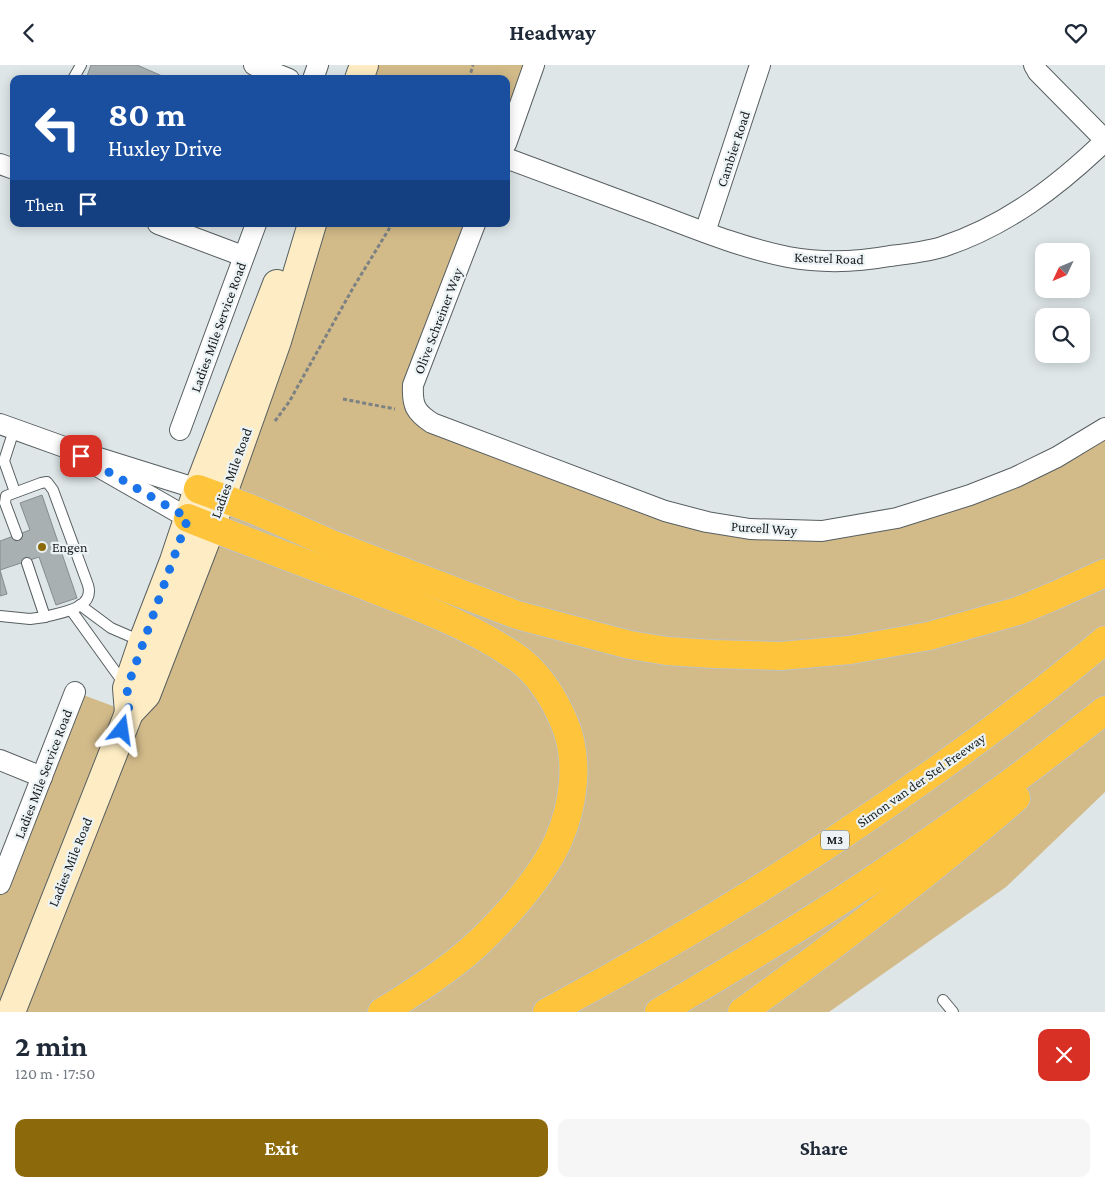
<!DOCTYPE html>
<html lang="en">
<head>
<meta charset="utf-8">
<style>
	body { margin:0; font-family:"Crimson Pro",serif; background:#f6f6f7; color:#1f2937; height:100vh; display:flex; flex-direction:column; font-size:19px; white-space:nowrap }
	* { box-sizing:border-box; margin:0 }
	p { font-size:16px; color:#747a83 }
	.icon { flex:none; width:28px; height:28px; fill:none; stroke:currentColor; stroke-width:2; stroke-linecap:round; stroke-linejoin:round }
	.map { position:relative; height:947px; overflow:hidden }
	.sheet { display:flex; flex-direction:column; background:#fff; flex:1 }
	.sheet>* { flex:none }
	.hud { position:absolute; left:10px; top:10px; width:500px; height:152px; border-radius:10px; box-shadow:0 2px 12px #0003; background:#1a4fa0; color:#fff; overflow:hidden }
	.needle { width:32px; rotate:226deg }
	.buttons { position:absolute; left:1035px; top:178px; display:grid; gap:10px }
	.buttons a { display:grid; place-items:center; width:55px; height:55px; border-radius:10px; background:#fff; box-shadow:0 2px 12px #0003; font-size:25px }
	.pin { position:absolute; display:grid; place-items:center; width:42px; height:42px; color:#fff; margin:-21px; border-radius:10px; box-shadow:0 2px 8px #0006 }
	.me { position:absolute; width:55px; margin:-28px; rotate:15deg; stroke-linejoin:round; filter:drop-shadow(0 0 4px #0008) }
	.turn { display:flex; align-items:center; gap:18px; height:105px; padding:0 15px; font-size:22px }
	.turn .icon { width:65px; height:65px; stroke-width:2.5 }
	.turn b { display:block; font-size:35px; line-height:42px }
	.then { display:flex; align-items:center; height:48px; padding:0 15px; background:#0003; gap:10px; font-size:19px }
	.round { display:grid; place-items:center; flex:none; width:52px; height:52px; border-radius:10px; background:#f6f6f7 }
	.head { display:flex; align-items:center; justify-content:space-between; height:85px; padding:0 15px }
	h1 { font-size:30px; font-weight:700; line-height:38px }
	.action { display:flex; gap:10px; margin-top:auto; padding:10px 15px }
	.action a { flex:1; height:58px; border-radius:10px; background:#8c690b; color:#fff; font-size:20px; font-weight:700; line-height:58px; text-align:center }
	.action a+a { background:#f6f6f7; color:#1f2937 }
	header { display:flex; justify-content:space-between; align-items:center; height:65px; padding:0 15px; background:#fff; font-size:22px; font-weight:700 }
	.map>svg:first-child { display:block }
	.green { fill:#d2ba89 }
	.building { fill:#a8b0b2; stroke:#848c8e }
	.lines { fill:none; stroke-linecap:round; stroke-linejoin:round }
	.service-casing { stroke:#585f61; stroke-width:12 }
	.minor-casing { stroke:#585f61; stroke-width:22 }
	.secondary-casing { stroke:#585f61; stroke-width:30 }
	.motorway-casing { stroke:#bfc0c0; stroke-width:30 }
	.path { stroke:#7c8183; stroke-width:3; stroke-dasharray:4 2.5; stroke-linecap:butt }
	.service { stroke:#fff; stroke-width:10 }
	.minor { stroke:#fff; stroke-width:20 }
	.secondary { stroke:#feedc4; stroke-width:28 }
	.motorway { stroke:#fdc43c; stroke-width:28 }
	.route { stroke:#1a73e8; stroke-width:9; stroke-dasharray:0 16.2 }
	.poi-dot { fill:#8c690b; stroke:#ebf3f5; stroke-width:2 }
	.labels { text-anchor:middle; stroke-width:4.5; stroke-linejoin:round; paint-order:stroke }
	.shield { fill:#ebf3f5; stroke:#595d5e; stroke-width:1 }
	.shield-label { font-size:12px; font-weight:bold; fill:#1a1d1e }
	.street-label { font-size:14px; fill:#1a1d1e; stroke:#ebf3f5 }
	.poi-label { font-size:14px; fill:#1a1d1e; stroke:#ebf3f5; text-anchor:start }
</style>
</head>
<body>
<header><svg class="icon" aria-label="back" viewBox="0 0 24 24"><path d="M15 5l-7 7 7 7"/></svg>Headway<svg class="icon" aria-label="heart" viewBox="0 0 24 24"><path d="M12 20l-8-8c-3-5 5-10 8-4 3-6 11-1 8 4z"/></svg></header>
<div class="map">
<svg width="1105" height="947" viewBox="0 0 1105 947">
	<rect width="100%" height="100%" fill="#dee6e8"/>
	<g class="green">
		<path d="M364 0H534L506 79V14H359Z"/>
		<path d="M300 159H475L413 320 432 358 750 464 897 453 1105 363V727L1006 822 829 947H0V819L75 627 129 647 276 223Z"/>
	</g>
	<g class="building">
		<path d="M91 0H137L169 14H86Z"/>
		<path d="M42 430 77 533 56 540 39 492 0 505V476L30 465 20 438Z"/>
		<path d="M0 505 7 529 0 531Z"/>
	</g>
	<g class="lines">
		<defs>
			<g id="service">
				<path d="M73 14 81 0"/>
				<path d="M14 365 4 396 15 427"/>
				<path d="M17 470 5 438 6 431 41 418 47 417 53 425 88 520C95 544 62 547 45 552L27 498"/>
				<path d="M80 540 111 563 141 576"/>
				<path d="M71 545 125 620"/>
				<path d="M0 551 30 554 45 552"/>
				<path d="M943 935 953 947"/>
			</g>
			<g id="minor">
				<path d="M254 0 289 14"/>
				<path d="M1034 0 1038 7 1105 75"/>
				<path d="M313 14 318 0"/>
				<path d="M506 79 534 0"/>
				<path d="M506 93C557 112 608 131 659 150 701 166 743 183 788 192 821 198 857 197 890 191 907 189 925 187 942 182 1006 161 1057 122 1105 76"/>
				<path d="M0 99 14 104"/>
				<path d="M158 159 243 191"/>
				<path d="M475 159 413 320C412 340 415 347 432 358L665 446 707 457 750 464 822 466 897 453 970 430 1016 412 1057 392 1105 363"/>
				<path d="M705 167 760 0"/>
				<path d="M0 359 67 383 198 424"/>
				<path d="M180 365 256 159"/>
				<path d="M97 401 188 453"/>
				<path d="M0 695 42 712"/>
				<path d="M0 819 75 627"/>
			</g>
			<g id="secondary">
				<path d="M359 14 364 0"/>
				<path d="M129 648 127 623 143 576 174 496 198 424 277 219"/>
				<path d="M11 947 129 648 146 630 211 462 277 276 312 159"/>
			</g>
			<g id="motorway">
				<path d="M198 424 252 444 334 480 517 550 630 580 667 586 713 589 780 591 850 585 929 571 1018 546 1054 531 1105 508"/>
				<path d="M188 453C243 475 299 496 355 517 409 538 465 558 513 590 537 606 553 631 564 657 580 694 574 740 558 776 540 816 491 870 456 897 433 915 408 931 382 947"/>
				<path d="M547 947C664 885 776 816 885 741 961 689 1035 634 1105 575"/>
				<path d="M659 947C732 904 805 860 875 813 954 761 1031 704 1105 645"/>
				<path d="M742 947C837 879 928 809 1016 733"/>
			</g>
		</defs>
		<use href="#service" class="service-casing"/>
		<use href="#minor" class="minor-casing"/>
		<use href="#secondary" class="secondary-casing"/>
		<use href="#motorway" class="motorway-casing"/>
		<g class="path">
			<path d="M469 14 473 0"/>
			<path d="M343 334 395 344"/>
			<path d="M275 356 289 337 353 223 392 159"/>
		</g>
		<use href="#service" class="service"/>
		<use href="#minor" class="minor"/>
		<use href="#secondary" class="secondary"/>
		<use href="#motorway" class="motorway"/>
	</g>
	<g class="lines">
		<path class="route" d="M81 391 188 453 127 623 129 648 122 665"/>
	</g>
	<circle class="poi-dot" cx="42" cy="482" r="5"/>
	<g class="labels">
		<rect class="shield" x="821" y="765.5" width="28" height="19" rx="4"/>
		<g class="shield-label">
			<text x="835" y="779">M3</text>
		</g>
		<g class="street-label">
			<text transform="translate(733 84) rotate(-72)" y="5">Cambier Road</text>
			<text transform="translate(829 193) rotate(2)" y="5">Kestrel Road</text>
			<text transform="translate(438 256) rotate(-69)" y="5">Olive Schreiner Way</text>
			<text transform="translate(218 262) rotate(-70)" y="5">Ladies Mile Service Road</text>
			<text transform="translate(231 408) rotate(-70)" y="5">Ladies Mile Road</text>
			<text transform="translate(764 463) rotate(4)" y="5">Purcell Way</text>
			<text transform="translate(43 709) rotate(-69)" y="5">Ladies Mile Service Road</text>
			<text transform="translate(921 715) rotate(-35)" y="5">Simon van der Stel Freeway</text>
			<text transform="translate(70 797) rotate(-68)" y="5">Ladies Mile Road</text>
		</g>
		<g class="poi-label">
			<text x="52" y="487">Engen</text>
		</g>
	</g>
</svg>
<div class="buttons">
<a><svg class="needle" viewBox="-14 -14 28 28"><path d="M0-13l5 13h-10z" fill="#e53935"/><path d="M0 13l5-13h-10z" fill="#747a83"/></svg></a>
<a><svg class="icon" aria-label="search" viewBox="0 0 24 24"><circle cx="10" cy="10" r="6"/><path d="M15 15l6 6"/></svg></a>
</div>
<div class="pin" style="left:81px;top:391px;background:#d93025"><svg class="icon" aria-label="arrive" viewBox="0 0 24 24"><path d="M6 21V4h12l-3 4 3 4H6"/></svg></div>
<svg class="me" style="left:122px;top:665px" viewBox="-20 -20 40 40"><path d="M0-17L14 15 0 8-14 15z" fill="#1a73e8" stroke="#fff" stroke-width="4"/></svg>
<div class="hud">
<div class="turn"><svg class="icon" aria-label="left" viewBox="0 0 24 24"><path d="M17 20v-9H6M10 6l-5 5 5 5"/></svg><div><b>80 m</b>Huxley Drive</div></div>
<div class="then">Then<svg class="icon" aria-label="arrive" viewBox="0 0 24 24"><path d="M6 21V4h12l-3 4 3 4H6"/></svg></div>
</div>
</div>
<section class="sheet">
<div class="head"><div><h1>2 min</h1><p>120 m · 17:50</p></div><a class="round" style="background:#d93025;color:#fff"><svg class="icon" aria-label="close" viewBox="0 0 24 24"><path d="M6 6l12 12M18 6L6 18"/></svg></a></div>
<div class="action"><a>Exit</a><a>Share</a></div>
</section>
</body>
</html>
